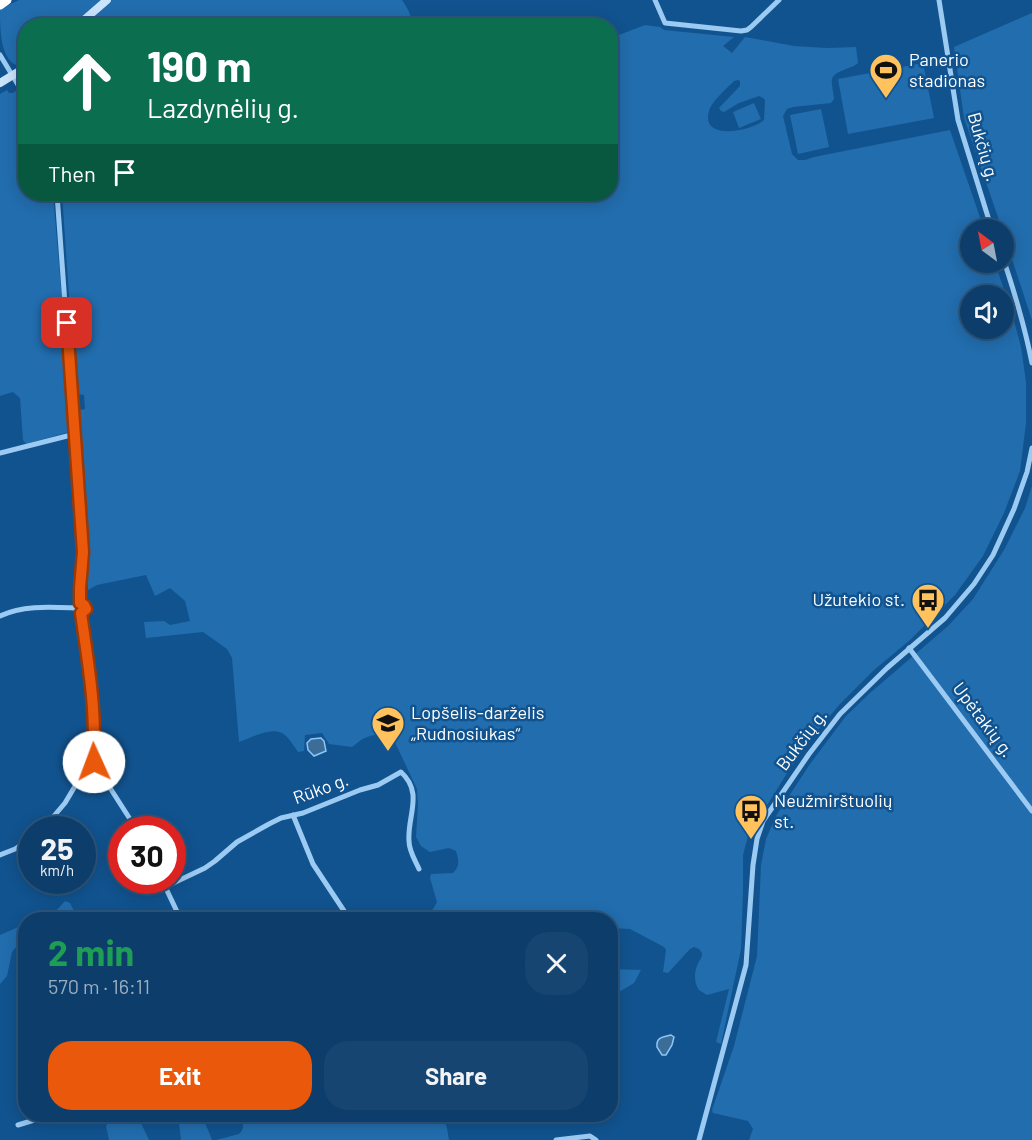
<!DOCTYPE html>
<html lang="en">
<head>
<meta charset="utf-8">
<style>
	body { margin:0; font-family:Barlow,sans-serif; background:#164571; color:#f1f3f6; height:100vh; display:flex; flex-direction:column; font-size:22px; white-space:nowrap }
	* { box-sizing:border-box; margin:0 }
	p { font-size:20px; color:#9aaec1 }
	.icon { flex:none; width:33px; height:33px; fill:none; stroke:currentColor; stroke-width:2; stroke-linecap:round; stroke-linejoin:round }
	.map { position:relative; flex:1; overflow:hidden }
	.side { position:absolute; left:18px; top:912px; width:600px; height:210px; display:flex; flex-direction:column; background:#0d3e6b; border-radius:24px; box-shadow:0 3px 15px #0003,0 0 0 2px #2d577e }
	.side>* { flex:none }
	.banner { position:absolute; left:18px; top:18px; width:600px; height:183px; border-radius:24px; box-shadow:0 3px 15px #0003,0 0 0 2px #2d577e; background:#0b6e4f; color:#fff; overflow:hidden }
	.needle { width:39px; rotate:328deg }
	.buttons { position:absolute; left:960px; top:219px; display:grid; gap:12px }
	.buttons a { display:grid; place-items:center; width:54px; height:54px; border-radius:50%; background:#0d3e6b; box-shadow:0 3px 15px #0003,0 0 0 2px #2d577e; font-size:30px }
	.speed { position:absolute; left:18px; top:816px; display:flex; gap:12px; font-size:30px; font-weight:700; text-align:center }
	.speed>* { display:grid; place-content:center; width:78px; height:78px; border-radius:50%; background:#0d3e6b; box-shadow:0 3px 15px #0003,0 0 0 2px #2d577e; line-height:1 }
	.speed small { font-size:15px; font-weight:400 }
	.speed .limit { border:9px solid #d22; background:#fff; color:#111 }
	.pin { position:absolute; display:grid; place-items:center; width:51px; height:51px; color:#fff; margin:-26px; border-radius:12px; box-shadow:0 3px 9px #0006 }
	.me { position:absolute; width:66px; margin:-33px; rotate:358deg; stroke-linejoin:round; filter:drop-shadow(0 0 4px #0008) }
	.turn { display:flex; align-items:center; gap:21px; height:126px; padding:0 30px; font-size:27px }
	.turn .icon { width:78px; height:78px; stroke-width:2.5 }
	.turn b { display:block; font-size:42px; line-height:51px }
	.then { display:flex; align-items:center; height:57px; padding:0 30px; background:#0003; gap:12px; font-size:22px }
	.round { display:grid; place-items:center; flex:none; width:63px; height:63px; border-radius:24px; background:#164571 }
	.headline { display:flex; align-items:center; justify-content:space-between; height:102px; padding:0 30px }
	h1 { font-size:36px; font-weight:700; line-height:45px; color:#1e9e55 }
	.cta { display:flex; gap:12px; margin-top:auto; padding:12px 30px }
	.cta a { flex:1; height:69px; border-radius:24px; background:#ea580c; color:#fff; font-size:24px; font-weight:700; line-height:69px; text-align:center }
	.cta a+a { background:#164571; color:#f1f3f6 }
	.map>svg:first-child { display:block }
	.green { fill:#226dae; fill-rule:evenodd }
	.water { fill:#3c6c98; stroke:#8cc6f6; stroke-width:1.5 }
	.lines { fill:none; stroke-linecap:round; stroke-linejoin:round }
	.street { stroke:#9bcaf2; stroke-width:5 }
	.secondary { stroke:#cae4fc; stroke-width:8 }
	.highway { stroke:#fff; stroke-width:9 }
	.route-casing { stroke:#983908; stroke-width:15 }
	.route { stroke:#ea580c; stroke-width:10 }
	.labels { text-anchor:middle; stroke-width:5; stroke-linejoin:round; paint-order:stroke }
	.poi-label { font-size:18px; fill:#fff; stroke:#11538f; text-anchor:start }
	.street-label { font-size:18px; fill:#fff; stroke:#11538f }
</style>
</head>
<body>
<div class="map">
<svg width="1032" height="1140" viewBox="0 0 1032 1140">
	<rect width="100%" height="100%" fill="#11538f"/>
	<g class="green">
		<path d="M19 0H103L72 25 26 26 25 60 16 65C0 58 0 27 0 9Z"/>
		<path d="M112 0H402C407 8 413 16 411 26H81Z"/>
		<path d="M1032 13V320L1004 235V230L1002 229 964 118 954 47Z"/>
		<path d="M645 25 660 27 664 30 734 37 723 46 732 53 745 37 794 46 827 48 856 47 858 63C852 69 835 70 832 79 831 84 834 94 834 99L831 103 793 107 787 109 783 116 792 154 798 160H805L814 157 950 130 984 229 970 230V262L995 263 1012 313 1021 347 1026 382V423L1020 471 1004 513 983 556 955 595 910 640 874 670 840 704 816 732 789 770 748 836 743 855V893L741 949 721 1044 716 1042 729 989 707 995C706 994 700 991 699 990 694 984 694 972 697 966 699 960 702 959 702 953L699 949 694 947 690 949 668 973 663 972 666 950 664 947 630 929 611 928 610 920 419 919 433 909 437 902 430 878 431 874 453 873C460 866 459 861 456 851L449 848 430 852 421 846 416 837 418 805 417 789 391 734C382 733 369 735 361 740 358 742 355 745 352 747L329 744 322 733 305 735 304 751 298 752C294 746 288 736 282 733 269 727 251 738 239 742L232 658 227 649 203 632 146 638 144 622 164 621 170 625 190 621 185 601 170 588 155 596 146 575 97 585 88 590V585C87 561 86 537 85 514 83 479 79 445 79 410L85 409 84 395 78 394 75 380 62 194H610L611 38ZM738 80 740 81V86L719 108 721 111 724 112 739 103 759 96 763 98 765 100 764 120C752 131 700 142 709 111 712 101 727 88 734 81ZM970 296H1004V328H970Z"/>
		<path d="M923 63 934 118 848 134 838 79Z"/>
		<path d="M7 90 9 93H13L16 91 25 113 23 115 26 120V194H53L68 369C63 391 71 407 72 429L69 432 26 444 23 440 20 398 13 392 0 396V94Z"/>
		<path d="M754 103 761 119 739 128 733 112Z"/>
		<path d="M821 109 829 147 798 154 790 115Z"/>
		<path d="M1032 486V1140H749L753 1129 748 1121 713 1113 712 1110 734 1046 757 956 761 865 766 839 776 816 810 764 846 716 870 693 948 626 973 599 1004 550 1025 508Z"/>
		<path d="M65 901 70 903 78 919H36L56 911Z"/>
		<path d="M25 924V943L16 947 12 952 7 976 0 984V935Z"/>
		<path d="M611 969 641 970 634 983 611 997Z"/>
		<path d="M178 1115H202L212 1140H181Z"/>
		<path d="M241 1115C277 1114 313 1113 348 1114 362 1115 376 1124 389 1123 405 1122 419 1111 434 1115 448 1118 447 1129 449 1140H216L239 1134C245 1129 243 1122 241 1115Z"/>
		<path d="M133 1118 141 1123 149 1140H109L106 1126 109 1122Z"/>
	</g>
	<g class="water">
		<path d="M321 738 324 741 326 751 314 756 308 750 307 743 311 739Z"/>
		<path d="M671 1035 674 1037 672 1045 666 1055H662L657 1047C656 1037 663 1037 671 1035Z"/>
	</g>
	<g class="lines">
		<g class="street">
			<path d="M655 0 665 23 741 31 747 30 751 27 779 0"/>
			<path d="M939 0 958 120 992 230"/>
			<path d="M0 55 26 98"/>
			<path d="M57 194 83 552 80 588V603"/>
			<path d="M1004 261C1015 294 1025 328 1032 363"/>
			<path d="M0 453 75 434"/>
			<circle cx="81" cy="608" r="5"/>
			<path d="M81 613C87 656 97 712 92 755L90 756 89 759 90 761 94 762"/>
			<path d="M0 616C23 605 50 607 76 608"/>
			<path d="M909 648 1032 811"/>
			<path d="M92 755 96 757V760L94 762 96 766 137 830"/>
			<path d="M293 815 313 864 350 920"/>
			<path d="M42 830 65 803 90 761"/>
			<path d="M0 855 15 849 32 838"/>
			<path d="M162 880 181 920"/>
			<path d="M165 887 205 868 215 861 237 842 269 824 281 818 303 813 360 790 378 785 401 772C424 793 407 816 409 841 409 851 415 860 419 869"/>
			<path d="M18 1125 54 1114"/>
			<path d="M556 1140 590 1136 596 1140"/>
			<path d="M699 1140 746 965 753 865 757 839 763 821 809 754 840 714 887 668 945 618 974 584 993 555 1014 509 1027 472 1032 448"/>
		</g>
		<g class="secondary">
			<path d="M77 26 107 0"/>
			<path d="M0 83 26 67"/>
		</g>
		<path class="highway" d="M0 5 7 0"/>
	</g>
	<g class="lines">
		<defs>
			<path id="route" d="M67 323 83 552 80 588V603L84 605 86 609 81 613C87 656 97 712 93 754L96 758 94 762"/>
		</defs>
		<use href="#route" class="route-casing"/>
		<use href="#route" class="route"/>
	</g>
	<defs>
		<symbol id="stadium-pin" viewBox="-11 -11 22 30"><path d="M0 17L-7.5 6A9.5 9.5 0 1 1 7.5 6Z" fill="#ffc25c" stroke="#11538f"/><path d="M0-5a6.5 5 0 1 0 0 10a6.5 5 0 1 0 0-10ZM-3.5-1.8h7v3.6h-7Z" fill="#111"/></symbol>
		<symbol id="bus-pin" viewBox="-11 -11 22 30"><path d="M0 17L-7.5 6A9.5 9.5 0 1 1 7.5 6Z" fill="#ffc25c" stroke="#11538f"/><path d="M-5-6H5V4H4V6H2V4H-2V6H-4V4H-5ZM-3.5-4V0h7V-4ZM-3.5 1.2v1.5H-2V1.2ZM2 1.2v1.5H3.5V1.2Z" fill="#111"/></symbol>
		<symbol id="school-pin" viewBox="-11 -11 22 30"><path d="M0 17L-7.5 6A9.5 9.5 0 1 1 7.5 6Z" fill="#ffc25c" stroke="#11538f"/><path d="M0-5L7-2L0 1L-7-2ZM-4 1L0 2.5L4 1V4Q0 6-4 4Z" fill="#111"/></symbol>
	</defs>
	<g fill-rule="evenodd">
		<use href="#stadium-pin" x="867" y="51" width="38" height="52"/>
		<use href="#bus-pin" x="909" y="581" width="38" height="52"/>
		<use href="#school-pin" x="369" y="704" width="38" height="52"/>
		<use href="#bus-pin" x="732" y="792" width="38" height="52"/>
	</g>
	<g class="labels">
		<g class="poi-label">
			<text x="909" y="66">Panerio<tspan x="909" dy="21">stadionas</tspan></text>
			<text x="905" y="606" text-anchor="end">Užutekio st.</text>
			<text x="411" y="719">Lopšelis-darželis<tspan x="411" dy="21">„Rudnosiukas“</tspan></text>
			<text x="774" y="807">Neužmirštuolių<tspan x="774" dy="21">st.</tspan></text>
		</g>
		<g class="street-label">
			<text transform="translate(983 147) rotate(74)" y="6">Bukčių g.</text>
			<text transform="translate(983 720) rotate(53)" y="6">Upėtakių g.</text>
			<text transform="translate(802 740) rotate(-53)" y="6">Bukčių g.</text>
			<text transform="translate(321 789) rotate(-20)" y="6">Rūko g.</text>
		</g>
	</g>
</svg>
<div class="buttons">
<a><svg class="needle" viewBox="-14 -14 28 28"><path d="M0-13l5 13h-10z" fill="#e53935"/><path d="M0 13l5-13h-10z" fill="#9aaec1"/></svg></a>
<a><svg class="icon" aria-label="sound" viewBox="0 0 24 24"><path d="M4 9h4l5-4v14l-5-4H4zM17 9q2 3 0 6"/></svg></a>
</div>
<div class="speed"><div>25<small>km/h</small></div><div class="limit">30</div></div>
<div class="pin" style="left:67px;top:323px;background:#d93025"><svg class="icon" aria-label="arrive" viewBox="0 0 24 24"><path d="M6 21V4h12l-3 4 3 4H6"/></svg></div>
<svg class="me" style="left:94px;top:762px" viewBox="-20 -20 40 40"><circle r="19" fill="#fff"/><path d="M0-13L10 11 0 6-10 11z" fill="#ea580c"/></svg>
<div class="banner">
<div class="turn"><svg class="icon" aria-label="ahead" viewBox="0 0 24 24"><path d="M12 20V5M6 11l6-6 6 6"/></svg><div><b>190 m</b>Lazdynėlių g.</div></div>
<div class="then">Then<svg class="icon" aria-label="arrive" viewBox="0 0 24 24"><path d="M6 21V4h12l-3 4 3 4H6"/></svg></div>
</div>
<section class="side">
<div class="headline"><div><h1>2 min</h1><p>570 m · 16:11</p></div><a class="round"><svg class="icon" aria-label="close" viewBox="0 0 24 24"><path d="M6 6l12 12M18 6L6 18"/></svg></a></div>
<div class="cta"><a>Exit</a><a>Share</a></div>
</section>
</div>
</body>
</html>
